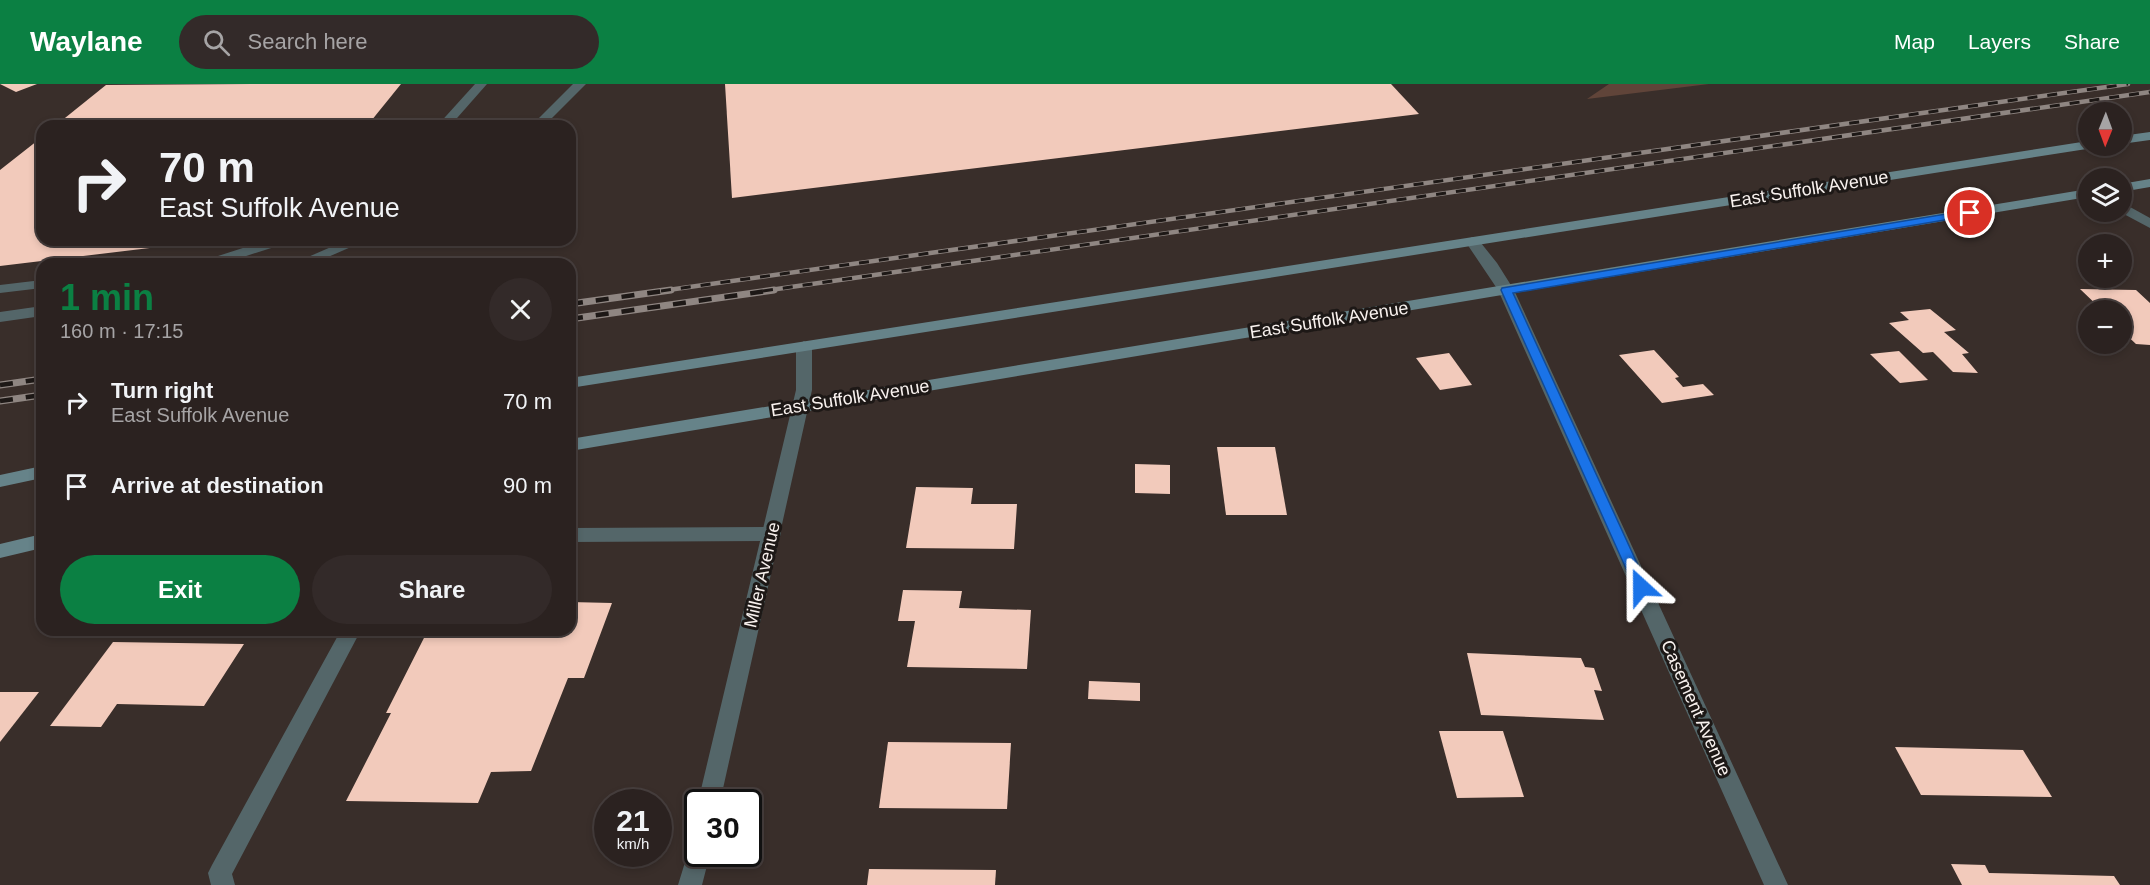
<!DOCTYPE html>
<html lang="en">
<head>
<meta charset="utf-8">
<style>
	body { margin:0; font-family:Arial,sans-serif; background:#332a29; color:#f1f3f6; height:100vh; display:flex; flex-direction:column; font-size:22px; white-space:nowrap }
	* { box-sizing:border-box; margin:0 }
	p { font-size:20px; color:#a6a4a5 }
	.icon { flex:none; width:33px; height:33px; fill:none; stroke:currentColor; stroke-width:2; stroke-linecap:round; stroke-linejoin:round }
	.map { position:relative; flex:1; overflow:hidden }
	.panel { position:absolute; left:36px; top:174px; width:540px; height:378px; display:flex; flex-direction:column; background:#2b2220; border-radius:18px; box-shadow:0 3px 9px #0003,0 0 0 2px #473f3e }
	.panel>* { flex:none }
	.hud { position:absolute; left:36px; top:36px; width:540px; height:126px; border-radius:18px; box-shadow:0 3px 9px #0003,0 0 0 2px #473f3e; background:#2b2220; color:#f1f3f6; overflow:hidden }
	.needle { width:39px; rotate:181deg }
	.fabs { position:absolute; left:2078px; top:18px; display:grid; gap:12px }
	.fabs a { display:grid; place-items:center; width:54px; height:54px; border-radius:50%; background:#2b2220; box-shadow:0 3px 9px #0003,0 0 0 2px #473f3e; font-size:30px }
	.speed { position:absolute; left:594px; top:705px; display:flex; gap:12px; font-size:30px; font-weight:700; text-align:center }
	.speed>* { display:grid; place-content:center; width:78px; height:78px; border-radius:50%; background:#2b2220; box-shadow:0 3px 9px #0003,0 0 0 2px #473f3e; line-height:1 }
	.speed small { font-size:15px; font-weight:400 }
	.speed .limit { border:3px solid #111; border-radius:9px; background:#fff; color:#111 }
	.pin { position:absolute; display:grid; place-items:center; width:51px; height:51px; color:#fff; margin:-26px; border:3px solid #fff; border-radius:50%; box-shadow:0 2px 6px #0007 }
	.me { position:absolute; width:66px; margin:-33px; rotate:336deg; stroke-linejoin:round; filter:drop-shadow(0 0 4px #0008) }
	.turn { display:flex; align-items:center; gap:21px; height:126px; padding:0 24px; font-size:27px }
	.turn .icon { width:78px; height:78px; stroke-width:2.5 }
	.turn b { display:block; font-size:42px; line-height:51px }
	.round { display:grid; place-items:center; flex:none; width:63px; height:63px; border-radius:32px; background:#332a29 }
	.summary { display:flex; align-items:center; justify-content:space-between; height:102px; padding:0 24px }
	h1 { font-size:36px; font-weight:800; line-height:45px; color:#0b8043 }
	.primary-button { display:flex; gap:12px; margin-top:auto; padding:12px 24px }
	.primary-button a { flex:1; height:69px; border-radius:36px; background:#0b8043; color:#fff; font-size:24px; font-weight:800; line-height:69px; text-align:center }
	.primary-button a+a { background:#332a29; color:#f1f3f6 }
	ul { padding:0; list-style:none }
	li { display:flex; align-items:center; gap:18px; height:84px; padding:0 24px }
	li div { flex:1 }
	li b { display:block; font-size:22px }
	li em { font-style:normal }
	header { display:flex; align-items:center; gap:36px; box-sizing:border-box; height:84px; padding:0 30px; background:#0b8043; color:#fff }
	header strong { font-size:28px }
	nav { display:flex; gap:33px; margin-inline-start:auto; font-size:21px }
	.search { width:420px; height:54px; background:#332a29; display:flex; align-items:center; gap:15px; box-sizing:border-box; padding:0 21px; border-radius:33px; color:#a6a4a5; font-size:22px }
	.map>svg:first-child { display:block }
	.green { fill:#604439 }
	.building { fill:#f2cabb }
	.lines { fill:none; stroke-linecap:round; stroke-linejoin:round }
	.lane { fill:#546669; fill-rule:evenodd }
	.street { fill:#546669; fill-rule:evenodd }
	.secondary { fill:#668389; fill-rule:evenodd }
	.rail-far1-casing { stroke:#8f8682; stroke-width:4.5 }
	.rail-casing { stroke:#8f8682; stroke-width:7 }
	.rail-far1 { stroke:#1d1816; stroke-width:3; stroke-dasharray:10; stroke-linecap:butt }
	.rail { stroke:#1d1816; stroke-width:4.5; stroke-dasharray:13; stroke-linecap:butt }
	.route { fill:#1a73e8; stroke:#114b97; stroke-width:1.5 }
	.labels { text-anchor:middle; stroke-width:6; stroke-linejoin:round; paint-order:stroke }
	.street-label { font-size:18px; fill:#f8f1ee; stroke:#1d1816 }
</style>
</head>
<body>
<header>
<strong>Waylane</strong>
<div class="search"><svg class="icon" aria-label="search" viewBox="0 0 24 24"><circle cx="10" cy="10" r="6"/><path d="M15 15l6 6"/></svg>Search here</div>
<nav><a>Map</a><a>Layers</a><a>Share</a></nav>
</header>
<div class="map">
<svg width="2150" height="801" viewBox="0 0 2150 801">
	<rect width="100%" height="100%" fill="#392e2a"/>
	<path class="green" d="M1609 0H1709L1587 15Z"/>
	<g class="building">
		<path d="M0 0H37L16 8Z"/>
		<path d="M250 0H401L367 42H55L106 1Z"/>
		<path d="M725 0H1391L1419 30 732 114Z"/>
		<path d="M42 53V156H186L183 160 0 182V86Z"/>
		<path d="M2080 205 2136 206 2150 219V261L2136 260 2121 246V226H2102Z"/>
		<path d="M1930 225 1956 246 1944 248 1969 269 1962 270 1978 289 1953 288 1933 268 1923 269 1889 239 1909 236 1900 228Z"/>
		<path d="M1654 266 1679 293 1675 294 1683 303 1703 300 1714 311 1662 319 1619 271Z"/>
		<path d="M1899 267 1928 296 1900 299 1870 270Z"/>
		<path d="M1449 269 1472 301 1440 306 1416 274Z"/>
		<path d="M1217 363H1275L1287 431H1226Z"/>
		<path d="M1135 380 1170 381V410L1135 409Z"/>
		<path d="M916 403 973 404 971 420H1017L1014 465 906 464Z"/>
		<path d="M903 506 962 507 959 524 1031 526 1027 585 907 583 915 537H898Z"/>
		<path d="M570 518 612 519 584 594H568L531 687 491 688 478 719 346 717 391 629H386L428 546H570Z"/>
		<path d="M113 558 244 560 204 622 117 620 101 643 50 642Z"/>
		<path d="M1467 569 1581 574 1585 583 1594 584 1602 607 1594 606 1604 636 1481 631Z"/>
		<path d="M1089 597 1140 599V617L1088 615Z"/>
		<path d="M0 608H39L0 658Z"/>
		<path d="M1439 647H1503L1524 713 1457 714Z"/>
		<path d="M888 658 1011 659 1007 725 879 724Z"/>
		<path d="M1895 663 2023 666 2052 713 1921 711Z"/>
		<path d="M1951 780 1985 781 1989 789 2114 792 2120 801H1962Z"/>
		<path d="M869 785 996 786 995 801H867Z"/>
	</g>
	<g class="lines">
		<g class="lane">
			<path d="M475 0H487L450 42H437Z"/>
			<path d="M268 156H289L287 159 221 180H183L185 177 218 172Z"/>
			<path d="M42 196V204L0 209V201Z"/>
			<path d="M772 443 779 445 781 450 779 455 772 457 570 458V444Z"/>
			<path d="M341 546H361L232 790 235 801H211L208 789 212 781Z"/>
		</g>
		<g class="street">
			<path d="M573 0H586L544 42H531Z"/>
			<path d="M2121 118 2150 134V144L2120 128Z"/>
			<path d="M1472 153 1477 154 1497 179 1514 206 1788 801H1764L1498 206 1465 157Z"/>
			<path d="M347 156H367L312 180H292Z"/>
			<path d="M42 222V232L0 238V228Z"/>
			<path d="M804 257 812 262V306L720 718H698L796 306V262Z"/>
			<path d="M698 759V770H710L702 801H678L690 762Z"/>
		</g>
		<g class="secondary">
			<path d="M2150 48V56L2121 60V52Z"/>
			<path d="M2088 57V62H2094L2093 64 570 304V294Z"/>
			<path d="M2150 95V103L2121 108V100Z"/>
			<path d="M2088 105V113L570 367V355Z"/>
			<path d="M42 382V394L0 403V391Z"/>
			<path d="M42 450V464L0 474V460Z"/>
		</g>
		<defs>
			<g id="rail-far1">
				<path d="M661 207 2128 0"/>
				<path d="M763 207 2150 8"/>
			</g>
			<g id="rail">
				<path d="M570 220 671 206"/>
				<path d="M570 235 774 206"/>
				<path d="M0 301 42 295"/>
				<path d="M0 317 42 311"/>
			</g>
		</defs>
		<use href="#rail-far1" class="rail-far1-casing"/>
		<use href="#rail" class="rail-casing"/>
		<use href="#rail-far1" class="rail-far1"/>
		<use href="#rail" class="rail"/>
	</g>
	<path class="route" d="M1970 126 1974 127V131L1513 209 1648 503 1641 509 1636 507 1501 206 1502 204Z"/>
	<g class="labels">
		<g class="street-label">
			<text transform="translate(1809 105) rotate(-9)" y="6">East Suffolk Avenue</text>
			<text transform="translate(1329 236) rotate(-9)" y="6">East Suffolk Avenue</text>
			<text transform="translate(850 314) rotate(-9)" y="6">East Suffolk Avenue</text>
			<text transform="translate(762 491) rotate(-77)" y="6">Miller Avenue</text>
			<text transform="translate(1696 624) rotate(66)" y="6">Casement Avenue</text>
		</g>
	</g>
</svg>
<div class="fabs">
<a><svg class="needle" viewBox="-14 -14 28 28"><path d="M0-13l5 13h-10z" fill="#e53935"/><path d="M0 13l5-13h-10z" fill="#a6a4a5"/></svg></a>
<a><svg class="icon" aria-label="layers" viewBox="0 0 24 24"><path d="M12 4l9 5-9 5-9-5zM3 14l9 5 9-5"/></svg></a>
<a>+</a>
<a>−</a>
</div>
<div class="speed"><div>21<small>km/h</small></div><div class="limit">30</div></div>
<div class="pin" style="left:1970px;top:129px;background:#d93025"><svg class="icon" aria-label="arrive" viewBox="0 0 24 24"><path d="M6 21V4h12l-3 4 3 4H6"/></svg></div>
<svg class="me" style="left:1641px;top:503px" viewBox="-20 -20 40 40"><path d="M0-17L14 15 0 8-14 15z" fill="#1a73e8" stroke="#fff" stroke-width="4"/></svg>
<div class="hud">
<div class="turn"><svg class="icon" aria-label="right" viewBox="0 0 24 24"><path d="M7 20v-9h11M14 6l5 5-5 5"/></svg><div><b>70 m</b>East Suffolk Avenue</div></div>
</div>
<section class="panel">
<div class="summary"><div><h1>1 min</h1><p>160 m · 17:15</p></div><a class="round"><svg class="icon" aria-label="close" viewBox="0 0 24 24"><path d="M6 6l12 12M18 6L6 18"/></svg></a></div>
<ul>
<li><svg class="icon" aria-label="right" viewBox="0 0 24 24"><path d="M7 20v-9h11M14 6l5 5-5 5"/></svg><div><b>Turn right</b><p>East Suffolk Avenue</p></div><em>70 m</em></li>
<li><svg class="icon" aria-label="arrive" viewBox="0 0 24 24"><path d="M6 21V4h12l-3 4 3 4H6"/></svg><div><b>Arrive at destination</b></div><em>90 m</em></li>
</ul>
<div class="primary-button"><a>Exit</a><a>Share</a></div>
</section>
</div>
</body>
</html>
